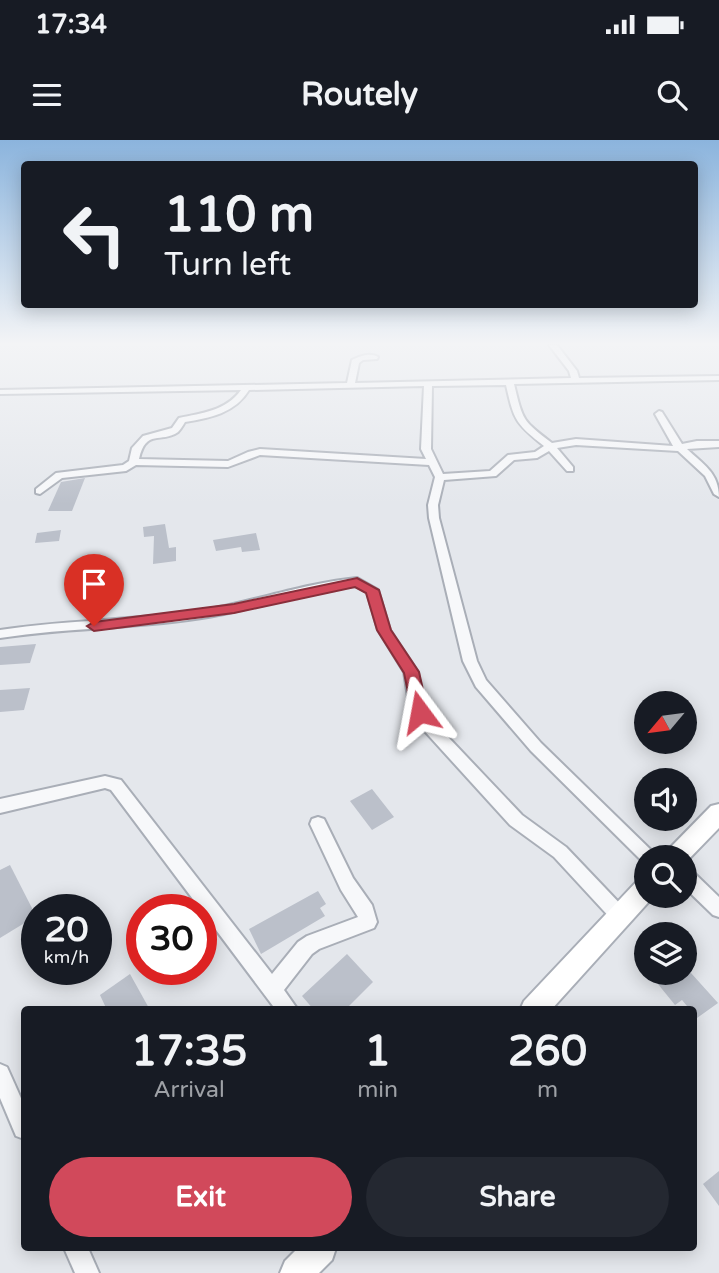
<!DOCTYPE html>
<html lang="en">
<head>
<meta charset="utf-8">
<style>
	body { margin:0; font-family:"Varela Round",sans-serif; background:#242831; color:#f1f3f6; height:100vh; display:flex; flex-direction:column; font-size:26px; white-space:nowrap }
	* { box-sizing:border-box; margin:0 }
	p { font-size:23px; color:#9ea1a6 }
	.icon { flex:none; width:38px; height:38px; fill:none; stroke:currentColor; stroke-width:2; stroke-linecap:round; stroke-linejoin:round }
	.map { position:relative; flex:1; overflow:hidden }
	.panel { position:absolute; left:21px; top:866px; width:676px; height:245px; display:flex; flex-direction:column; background:#171b24; border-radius:7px; box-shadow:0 4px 18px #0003 }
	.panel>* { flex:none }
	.top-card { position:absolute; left:21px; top:21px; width:677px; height:147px; border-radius:7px; box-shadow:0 4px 18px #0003; background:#171b24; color:#f1f3f6; overflow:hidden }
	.needle { width:46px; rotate:241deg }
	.buttons { position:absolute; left:634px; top:551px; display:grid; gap:14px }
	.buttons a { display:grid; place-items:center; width:63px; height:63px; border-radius:50%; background:#171b24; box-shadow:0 4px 18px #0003; font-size:35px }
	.speed { position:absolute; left:21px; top:754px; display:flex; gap:14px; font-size:35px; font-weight:700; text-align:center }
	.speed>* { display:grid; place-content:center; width:91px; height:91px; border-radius:50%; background:#171b24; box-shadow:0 4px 18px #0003; line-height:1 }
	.speed small { font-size:18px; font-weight:400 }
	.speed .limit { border:10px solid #d22; background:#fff; color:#111 }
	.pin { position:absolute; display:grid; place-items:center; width:60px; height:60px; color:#fff; margin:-72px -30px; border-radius:50% 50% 50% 0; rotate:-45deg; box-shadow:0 0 7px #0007 }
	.pin .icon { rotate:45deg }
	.me { position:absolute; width:77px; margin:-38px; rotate:347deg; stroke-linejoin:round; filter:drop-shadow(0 0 5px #0008) }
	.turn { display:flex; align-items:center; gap:24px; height:147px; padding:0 28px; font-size:32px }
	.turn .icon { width:91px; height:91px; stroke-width:2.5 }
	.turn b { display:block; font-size:49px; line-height:60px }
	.eta { display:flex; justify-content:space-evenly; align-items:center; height:119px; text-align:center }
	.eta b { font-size:42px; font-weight:700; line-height:49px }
	.primary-button { display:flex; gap:14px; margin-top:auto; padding:14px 28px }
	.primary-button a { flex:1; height:80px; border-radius:42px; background:#d1495b; color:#fff; font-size:28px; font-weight:700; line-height:80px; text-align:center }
	.primary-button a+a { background:#242831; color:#f1f3f6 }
	.status { display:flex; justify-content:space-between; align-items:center; height:49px; padding:0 35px; background:#171b24; direction:ltr }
	.status svg { height:19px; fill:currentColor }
	header { display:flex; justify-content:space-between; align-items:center; height:91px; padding:0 28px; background:#171b24; font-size:32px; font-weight:700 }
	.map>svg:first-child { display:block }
	.building { fill:#bbc0ca }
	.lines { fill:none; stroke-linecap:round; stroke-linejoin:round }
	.minor-casing { stroke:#a9aeb7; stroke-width:4 }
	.secondary-casing { stroke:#a9aeb7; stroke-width:4 }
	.minor { fill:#f7f8fa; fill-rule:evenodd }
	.secondary { fill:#fff; fill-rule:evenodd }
	.route { fill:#d1495b; stroke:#882f3b; stroke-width:2 }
</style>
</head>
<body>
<div class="status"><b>17:34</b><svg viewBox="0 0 49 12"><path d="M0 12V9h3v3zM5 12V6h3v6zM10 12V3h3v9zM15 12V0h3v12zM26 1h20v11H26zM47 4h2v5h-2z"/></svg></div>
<header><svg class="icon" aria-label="menu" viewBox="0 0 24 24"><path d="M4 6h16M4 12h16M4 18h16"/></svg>Routely<svg class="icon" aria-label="search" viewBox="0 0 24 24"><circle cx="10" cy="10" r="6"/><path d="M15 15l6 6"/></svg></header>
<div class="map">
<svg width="719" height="1133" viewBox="0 0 719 1133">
	<rect width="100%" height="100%" fill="#e4e7ec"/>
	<g class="building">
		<path d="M85 338 72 371H48L61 342Z"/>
		<path d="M165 384 169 408 176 407V421L153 424 154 396 144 397 143 387Z"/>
		<path d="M61 390 59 401 35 403 37 393Z"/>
		<path d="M256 393 260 410 242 412 241 407 216 411 213 400Z"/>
		<path d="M36 504 30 523 0 525V507Z"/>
		<path d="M30 548 24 570 0 572V550Z"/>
		<path d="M372 649 394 677 372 690 350 661Z"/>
		<path d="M10 725 36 776 0 798V730Z"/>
		<path d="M318 751 326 764 320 768 325 776 261 814 249 789Z"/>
		<path d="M347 814 373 842 345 870H314L302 856Z"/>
		<path d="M649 833H691L718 863 697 878 682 860 675 865Z"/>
		<path d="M130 834 150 870H107L100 855Z"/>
		<path d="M719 1031V1066L703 1044Z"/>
	</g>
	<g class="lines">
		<defs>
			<g id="minor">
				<path d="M549 205H557L577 231 579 238 719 236V240L514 244C523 281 522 280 552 303L576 299 673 306 655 274 659 271 662 272 682 304 697 301H719V307L687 309C703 324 719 333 719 357L714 354 705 336 678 311 576 305 557 308 573 327V331H567L549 311 537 318 514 320 496 336 444 340 438 365 439 378 477 521 486 540 541 603 654 713 656 718H646V725L531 611 476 547 463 521 429 378 428 365 435 337 429 325 260 315 228 327 136 325 126 331 62 338 40 354 36 353V349L56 333 123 325 129 321 132 308 143 296 172 288 179 278C202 273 226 271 241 250L0 254V250L347 243 352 220C359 216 371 212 378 217L377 219 363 220 359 223 355 243 571 238 569 231ZM506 245C514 280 515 283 544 306L535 312 508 315 490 331 443 334 431 309 432 246ZM424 246 421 309 426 319 260 309 248 312 228 321 139 319C146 288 161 304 178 292 181 289 183 285 185 282 210 278 235 273 249 250Z"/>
				<path d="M357 438 378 450 390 490 418 532 422 557 431 579 522 675 566 707 626 770 629 776 626 782 620 785 614 782 554 717 510 685 420 586 408 557 404 532 378 490 367 452 355 446C306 450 257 469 208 477 139 489 69 487 0 498V490C69 479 140 481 209 469 258 460 307 443 357 438Z"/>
				<path d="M105 636 121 640 272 834 298 802 307 796 358 777 341 750 310 684 312 679 318 677 324 679 353 738 372 765 377 782 374 788 319 809 312 814 284 850 298 870H276L111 650 105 648 0 673V659Z"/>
				<path d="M684 727 690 729 719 757V777L713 775 684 747Z"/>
				<path d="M0 924 7 927 24 965V999L16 996 0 958Z"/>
				<path d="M64 1108H88L99 1133H75Z"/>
			</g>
			<g id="secondary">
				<path d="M719 664V688L684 724V718H664L667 711 711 666Z"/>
				<path d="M646 737V756H654L551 870H520L524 861 638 740Z"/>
				<path d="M298 1108H336L332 1120 319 1133H280L285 1121Z"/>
			</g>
		</defs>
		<use href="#minor" class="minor-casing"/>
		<use href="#secondary" class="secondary-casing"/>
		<use href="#minor" class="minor"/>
		<use href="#secondary" class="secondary"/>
	</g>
	<linearGradient id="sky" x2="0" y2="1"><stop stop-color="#8bb4dd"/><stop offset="0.56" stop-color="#f3f4f6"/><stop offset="1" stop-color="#f3f4f6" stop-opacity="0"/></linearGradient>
	<rect width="719" height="364" fill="url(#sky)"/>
	<path class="route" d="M357 438 379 450 391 490 419 532 428 572 425 576 420 578 412 572 404 533 377 490 366 453 355 447 234 473 94 491 87 486 94 482 234 464Z"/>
</svg>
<div class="buttons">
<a><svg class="needle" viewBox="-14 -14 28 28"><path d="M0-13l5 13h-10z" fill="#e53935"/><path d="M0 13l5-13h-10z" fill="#9ea1a6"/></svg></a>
<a><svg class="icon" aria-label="sound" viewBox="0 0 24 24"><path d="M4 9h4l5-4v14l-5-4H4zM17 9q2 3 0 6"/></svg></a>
<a><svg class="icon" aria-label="search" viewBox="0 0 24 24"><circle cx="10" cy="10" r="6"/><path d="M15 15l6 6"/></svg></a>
<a><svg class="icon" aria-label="layers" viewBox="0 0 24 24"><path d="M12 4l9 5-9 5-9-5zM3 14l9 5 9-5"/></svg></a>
</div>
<div class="speed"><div>20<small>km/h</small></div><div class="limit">30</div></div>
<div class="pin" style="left:94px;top:486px;background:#d93025"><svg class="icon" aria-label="arrive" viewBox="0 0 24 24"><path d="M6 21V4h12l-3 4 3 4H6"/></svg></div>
<svg class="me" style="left:420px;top:572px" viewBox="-20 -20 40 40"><path d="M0-17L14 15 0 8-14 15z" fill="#d1495b" stroke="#fff" stroke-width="4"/></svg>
<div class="top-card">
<div class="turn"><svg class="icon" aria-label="left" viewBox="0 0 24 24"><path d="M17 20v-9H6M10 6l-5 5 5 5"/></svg><div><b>110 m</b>Turn left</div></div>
</div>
<section class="panel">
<div class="eta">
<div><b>17:35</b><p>Arrival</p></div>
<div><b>1</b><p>min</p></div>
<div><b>260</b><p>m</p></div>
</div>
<div class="primary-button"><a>Exit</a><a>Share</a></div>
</section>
</div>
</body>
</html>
